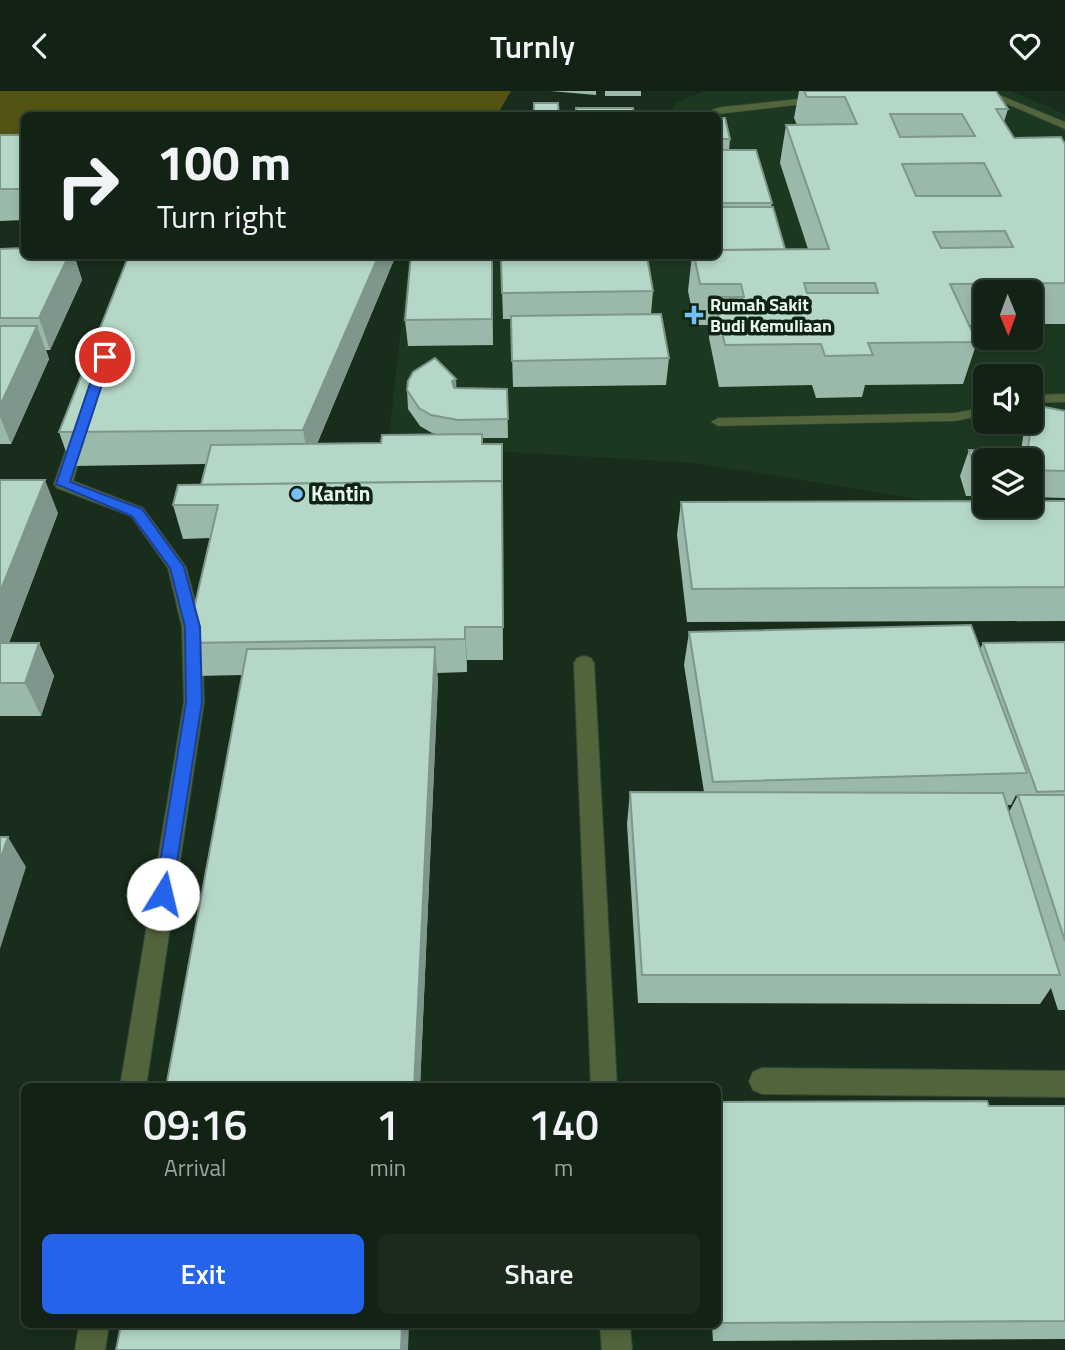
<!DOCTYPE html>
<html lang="en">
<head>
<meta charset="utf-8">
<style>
	body { margin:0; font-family:"Titillium Web",sans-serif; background:#1b2a1d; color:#f1f3f6; height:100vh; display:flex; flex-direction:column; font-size:26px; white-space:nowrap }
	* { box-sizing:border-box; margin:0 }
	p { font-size:23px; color:#9ca4a0 }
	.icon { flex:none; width:38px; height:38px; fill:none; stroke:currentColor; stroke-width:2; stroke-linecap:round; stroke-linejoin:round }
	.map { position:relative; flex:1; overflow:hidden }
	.drawer { position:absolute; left:21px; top:992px; width:700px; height:245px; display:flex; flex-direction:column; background:#122214; border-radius:10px; box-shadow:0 4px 10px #0003,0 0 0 2px #313f34 }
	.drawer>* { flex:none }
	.guide { position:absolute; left:21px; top:21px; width:700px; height:147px; border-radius:10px; box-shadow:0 4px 10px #0003,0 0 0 2px #313f34; background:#122214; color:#f1f3f6; overflow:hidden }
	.needle { width:46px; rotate:179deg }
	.controls { position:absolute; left:973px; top:189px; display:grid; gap:14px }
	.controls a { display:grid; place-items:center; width:70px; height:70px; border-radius:10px; background:#122214; box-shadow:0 4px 10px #0003,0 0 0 2px #313f34; font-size:35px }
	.pin { position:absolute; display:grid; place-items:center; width:60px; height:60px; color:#fff; margin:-30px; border:4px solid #fff; border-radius:50%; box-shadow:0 2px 7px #0007 }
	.me { position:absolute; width:77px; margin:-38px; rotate:9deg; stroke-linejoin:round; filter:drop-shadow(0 0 5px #0008) }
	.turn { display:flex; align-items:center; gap:24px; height:147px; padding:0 21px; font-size:32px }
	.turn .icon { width:91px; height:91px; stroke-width:2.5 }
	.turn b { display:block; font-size:49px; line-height:60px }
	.eta { display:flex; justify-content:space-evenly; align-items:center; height:119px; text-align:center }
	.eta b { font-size:42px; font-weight:600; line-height:49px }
	.primary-button { display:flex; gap:14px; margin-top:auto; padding:14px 21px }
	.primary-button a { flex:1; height:80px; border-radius:10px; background:#2563eb; color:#fff; font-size:28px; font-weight:600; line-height:80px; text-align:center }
	.primary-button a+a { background:#1b2a1d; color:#f1f3f6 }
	header { display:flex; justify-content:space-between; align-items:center; height:91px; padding:0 21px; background:#122214; font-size:32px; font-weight:600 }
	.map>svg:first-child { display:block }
	.built { fill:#1d3821; fill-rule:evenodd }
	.green { fill:#535413 }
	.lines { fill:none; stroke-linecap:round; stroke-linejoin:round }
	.lane-casing { stroke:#354938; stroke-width:1 }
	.street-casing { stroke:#354938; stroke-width:2 }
	.lane { fill:#51643c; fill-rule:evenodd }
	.street { fill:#51643c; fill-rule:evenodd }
	.wall { fill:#9bb9ab; fill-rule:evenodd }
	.shaded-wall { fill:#7e968b }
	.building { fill:#b4d7c7; stroke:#7e968b; stroke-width:2; fill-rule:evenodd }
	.route { fill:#2563eb; stroke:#184099; stroke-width:2 }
	.poi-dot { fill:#75c0f6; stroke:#0e2312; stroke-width:2.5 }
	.labels { text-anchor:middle; stroke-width:7; stroke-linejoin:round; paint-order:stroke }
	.far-poi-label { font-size:18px; font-weight:bold; fill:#e9f6ea; stroke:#0e2312; text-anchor:start }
	.poi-label { font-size:21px; font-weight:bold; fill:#e9f6ea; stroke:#0e2312; text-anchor:start }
</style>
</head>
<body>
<header><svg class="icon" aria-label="back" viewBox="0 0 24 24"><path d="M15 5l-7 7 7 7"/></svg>Turnly<svg class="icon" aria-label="heart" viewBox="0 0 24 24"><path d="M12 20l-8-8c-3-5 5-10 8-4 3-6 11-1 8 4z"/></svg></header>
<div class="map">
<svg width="1065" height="1259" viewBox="0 0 1065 1259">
	<rect width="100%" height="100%" fill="#182d1b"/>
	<path class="built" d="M704 0H1010L1065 23V417L965 416 696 372 388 354 409 165 718 164V24H668L675 12ZM985 201H1031V247H985ZM985 285H1031V331H985ZM985 369H1031V415H985Z"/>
	<path class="green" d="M0 0H511L497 24H24V52H0Z"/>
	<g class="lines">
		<defs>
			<g id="lane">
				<path d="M977 0H990L1065 31V38Z"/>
				<path d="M818 6 823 9 821 11 710 24H693L722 16Z"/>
				<path d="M1065 303V311L1031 312V304Z"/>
				<path d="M985 316V324L955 330 718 335 711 331 718 327 955 322Z"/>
			</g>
			<g id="street">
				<path d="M78 342 86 347 73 390 143 417 186 476 202 536 204 611 146 996H120L184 611 182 536 168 477 131 425 57 397 54 393 70 347Z"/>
				<path d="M584 565 591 567 594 572 617 996H591L574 572 577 567Z"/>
				<path d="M762 977 1065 980V1006L762 1003 753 999 749 990 753 981Z"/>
				<path d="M79 1234H109L105 1259H75Z"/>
				<path d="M600 1234H630L632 1259H602Z"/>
			</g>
		</defs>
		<use href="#lane" class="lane-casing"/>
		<use href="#street" class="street-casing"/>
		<use href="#lane" class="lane"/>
		<use href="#street" class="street"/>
	</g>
	<g class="wall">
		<path d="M550 0H596V4Z"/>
		<rect x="605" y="0" width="36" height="5"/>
		<path d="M799 0H996L1008 18 1004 31 1014 47 1065 53V233H1031V201H985V234H969L977 251 963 293 865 294 862 306 816 307 812 294 719 296 709 247 710 234H695L688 200 692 164H718V27L730 48 729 59 772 112 771 116 785 158H808L780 72 786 34H797L794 27Z"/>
		<path d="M0 44H24V129L0 130Z"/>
		<path d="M0 158 24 164H74L82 189 50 259H46L49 268 11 353H0Z"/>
		<path d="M129 164H396L317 353 381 352 439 344 432 342 420 335 408 318 407 299 456 297 507 298 508 347H482V353H502L503 569H467V581L437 582 438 589 420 996H166L242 584 196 585 186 552 210 447 183 448 173 414 201 394 206 373 71 375 59 341Z"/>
		<path d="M493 164V254L408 255 405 229Z"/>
		<path d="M585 164H639L653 200 651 223 669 267 666 294 513 296 511 228H503L501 167 585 166Z"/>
		<path d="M1034 314 1065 320V407L1031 406V369H985V405H966L960 385 969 359 1021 360 1024 340 1027 331H1031V322Z"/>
		<path d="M0 389 58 422 9 552H39L54 585 41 625H0Z"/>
		<path d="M1065 410V530L687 531 677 444 681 411Z"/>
		<path d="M689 541 980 558 983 552 1065 551V919H1058L1051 897 1040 913 638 912 627 733 630 701H704L684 574ZM1016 704 1017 706 1009 721 1007 714H1011Z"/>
		<path d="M718 1011 989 1015H1065V1248L713 1250 712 1234H718Z"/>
	</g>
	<g class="shaded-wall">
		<path d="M69 164H74L82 189 50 259 39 227Z"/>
		<path d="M379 164H396L309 372 303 339Z"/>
		<path d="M492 164H493V254L492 228Z"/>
		<path d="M37 235 49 268 11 353 0 326V315Z"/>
		<path d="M456 288 457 307 452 290Z"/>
		<path d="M502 353 503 379V569V536Z"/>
		<path d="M45 389 58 422 0 574V501Z"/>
		<path d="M465 536 467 569V581L465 548Z"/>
		<path d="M39 552 54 585 41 625 25 592Z"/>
		<path d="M435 556 438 589 420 996H414Z"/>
		<path d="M8 746 26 776 0 858V769Z"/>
		<path d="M402 1234H409L408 1259H401Z"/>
	</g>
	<g class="building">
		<path d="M804 0H996L1008 18H996L1014 47 1061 46 1065 53V192L950 193 977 251 868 252 873 264 825 265 821 253 725 254 714 206H744L741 193H700L694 164H718V159L829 158 786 34 857 33 845 6H807ZM890 23H962L975 45 900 46ZM984 72 1001 105H916L902 73ZM1005 140 1013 156 941 157 933 141ZM804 192H875L878 202H807Z"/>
		<path d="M534 12H558L559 24H524V21H534Z"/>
		<path d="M576 17H633L634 24H576Z"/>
		<path d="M718 27H725L730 48H718Z"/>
		<rect x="0" y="44" width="24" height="54"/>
		<path d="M718 59H756L772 112H718Z"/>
		<path d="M718 116H773L785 158 718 159Z"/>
		<path d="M24 157V164H69L39 227H0V158Z"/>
		<path d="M129 164H379L303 339 59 341Z"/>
		<path d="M411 164H492V228L405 229Z"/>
		<path d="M647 166 653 200 502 202 501 167Z"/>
		<path d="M661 223 669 267 512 270 511 225Z"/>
		<path d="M0 235H37L0 315Z"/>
		<path d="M435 267 456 288 452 290 454 297 507 298 508 328 458 329 431 324 419 317 407 299 408 290 413 281Z"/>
		<path d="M1034 314 1065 320V380L1031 379V369H985V378H975L969 359 1039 360 1028 357Z"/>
		<path d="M482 343V353H502V397V390L201 394 211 354 381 352 382 344Z"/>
		<path d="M0 389H45L0 501Z"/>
		<path d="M502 390 503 536H465V548L186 552 218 414H173L178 394Z"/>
		<path d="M985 410V415H1031V410H1065V496L692 498 681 411Z"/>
		<path d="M971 534 1027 682 713 691 689 541Z"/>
		<path d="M1065 551V700L1037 701 983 552Z"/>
		<path d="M0 552H39L25 592H0Z"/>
		<path d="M435 556 414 996H166L247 558Z"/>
		<path d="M630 701 1003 702 1060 884H642Z"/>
		<path d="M1018 704H1065V850Z"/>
		<path d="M0 746H8L0 769Z"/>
		<path d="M987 1010 989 1015H1065V1230L722 1232 718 1185V1011Z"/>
		<path d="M121 1234H402L401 1259H116Z"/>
	</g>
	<path class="route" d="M105 263 111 266 70 391 142 418 184 476 200 536 202 611 172 803 170 809 163 811 157 809 155 803 186 611 185 536 170 477 132 425 56 393 99 266Z"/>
	<g class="poi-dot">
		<path d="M690.5 213.5h7v7h7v7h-7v7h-7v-7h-7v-7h7z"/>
		<circle cx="297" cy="403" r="7"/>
	</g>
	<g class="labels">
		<g class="far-poi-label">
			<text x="710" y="220">Rumah Sakit<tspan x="710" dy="21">Budi Kemuliaan</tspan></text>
		</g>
		<g class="poi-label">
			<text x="311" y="410">Kantin</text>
		</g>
	</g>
</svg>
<div class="controls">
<a><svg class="needle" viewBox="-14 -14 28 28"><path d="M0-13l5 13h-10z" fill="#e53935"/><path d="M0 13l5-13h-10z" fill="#9ca4a0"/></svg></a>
<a><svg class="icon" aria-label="sound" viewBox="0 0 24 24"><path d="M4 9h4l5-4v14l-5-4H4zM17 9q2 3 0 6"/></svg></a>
<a><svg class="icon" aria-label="layers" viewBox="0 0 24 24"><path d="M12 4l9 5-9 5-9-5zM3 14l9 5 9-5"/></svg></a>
</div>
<div class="pin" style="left:105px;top:266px;background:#d93025"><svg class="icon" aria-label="arrive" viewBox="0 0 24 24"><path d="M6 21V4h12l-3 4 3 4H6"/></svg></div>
<svg class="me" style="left:163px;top:803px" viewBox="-20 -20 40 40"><circle r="19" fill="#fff"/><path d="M0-13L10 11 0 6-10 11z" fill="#2563eb"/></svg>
<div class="guide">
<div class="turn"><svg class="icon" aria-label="right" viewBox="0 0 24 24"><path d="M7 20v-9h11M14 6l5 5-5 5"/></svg><div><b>100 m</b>Turn right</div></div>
</div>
<section class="drawer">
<div class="eta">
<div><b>09:16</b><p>Arrival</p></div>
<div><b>1</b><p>min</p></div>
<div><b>140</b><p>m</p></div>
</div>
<div class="primary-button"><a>Exit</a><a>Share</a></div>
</section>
</div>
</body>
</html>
